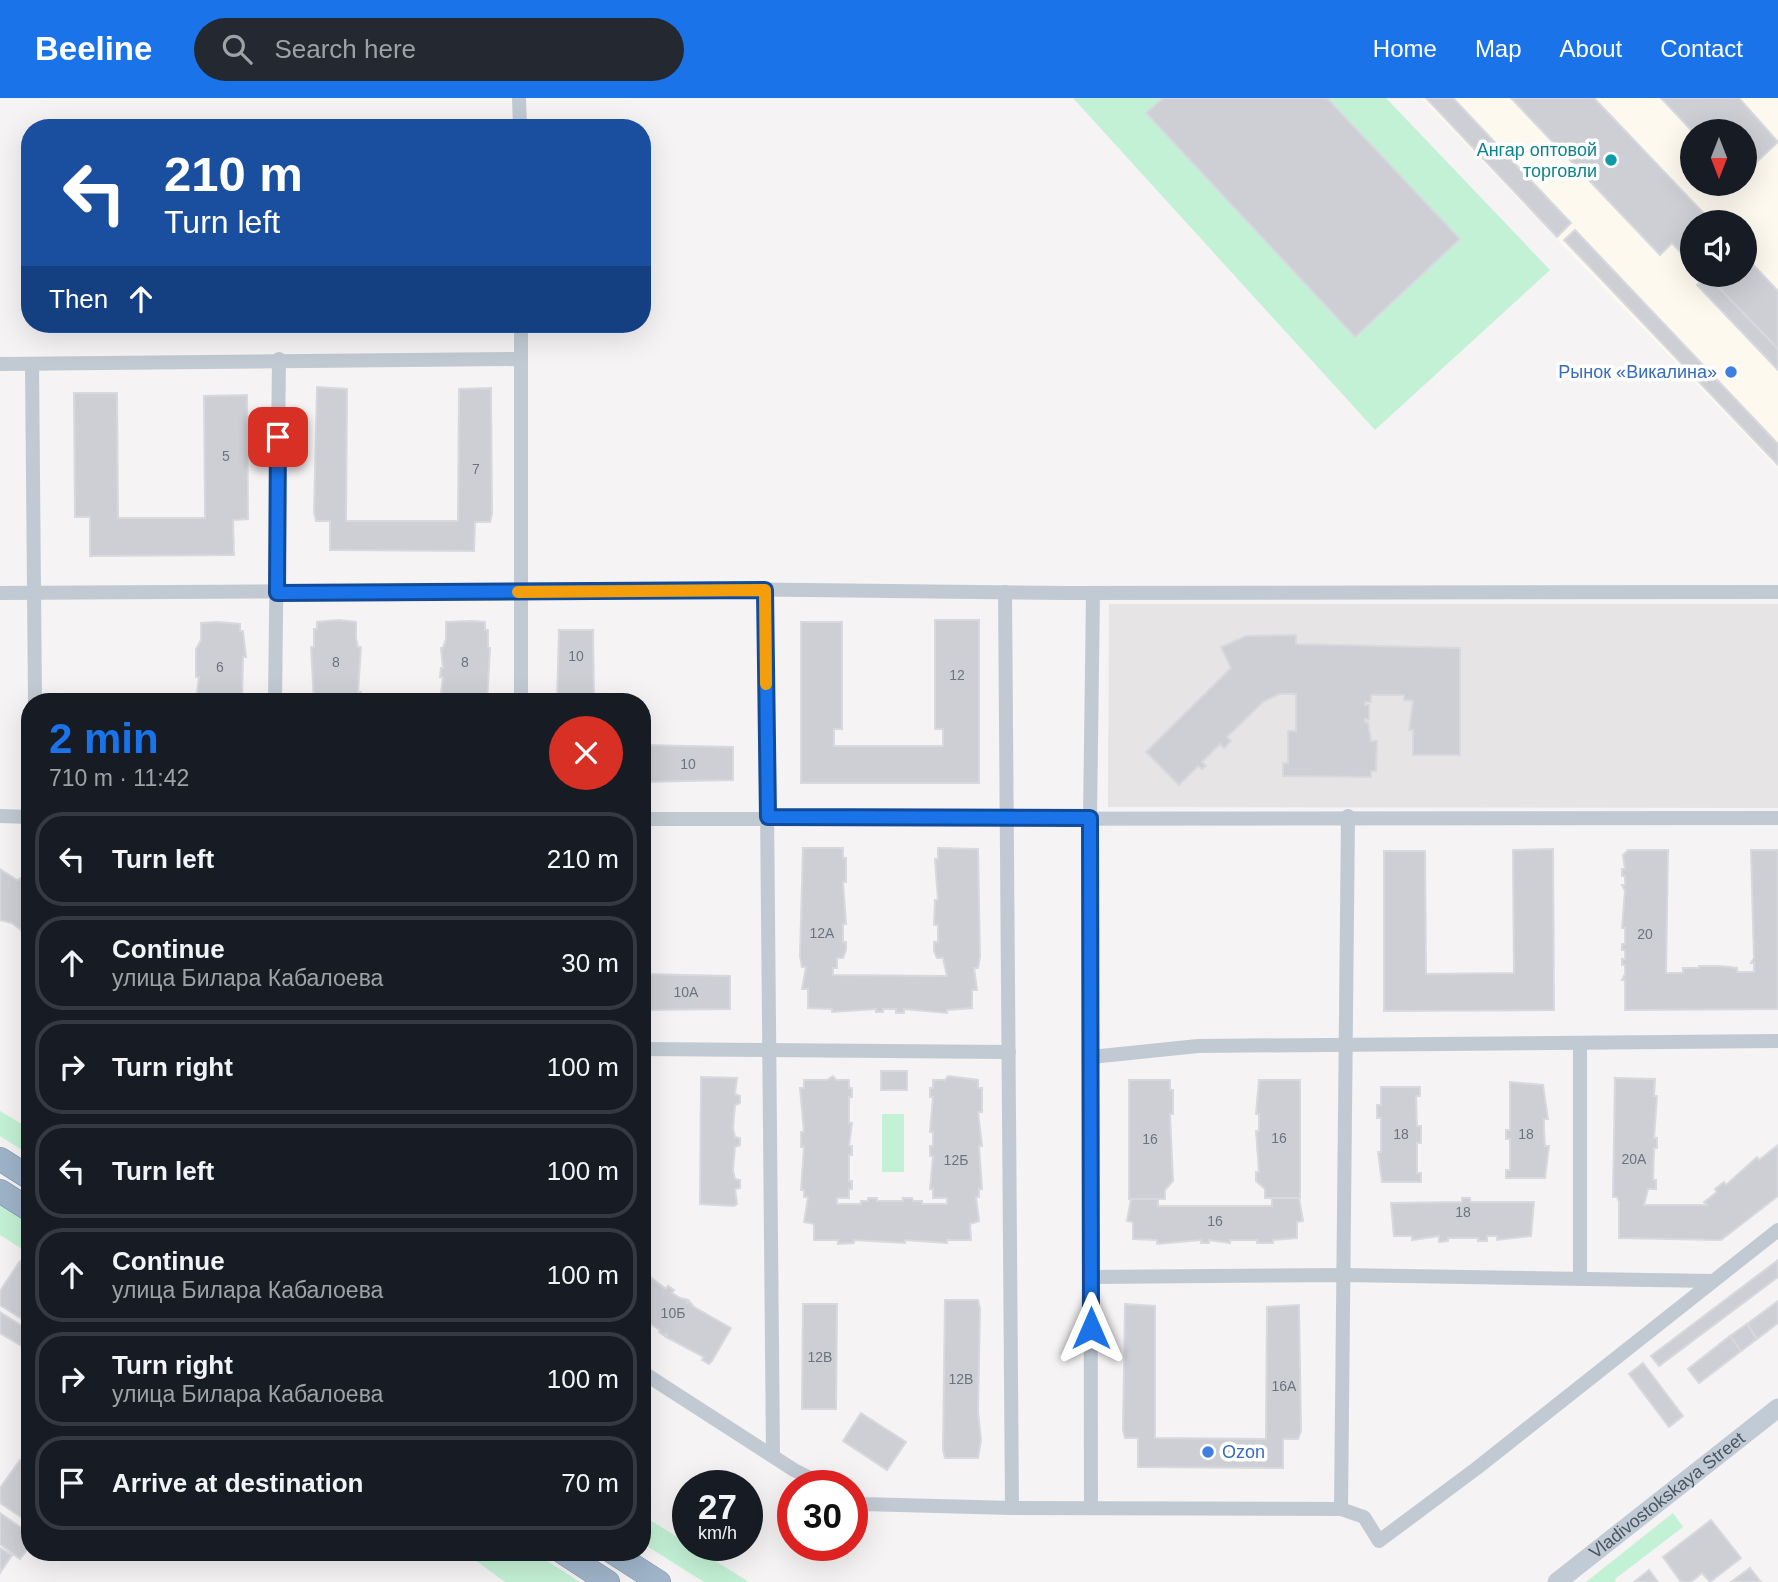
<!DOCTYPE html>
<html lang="en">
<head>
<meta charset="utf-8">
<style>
	body { margin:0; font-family:Arial,sans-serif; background:#242831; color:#f1f3f6; height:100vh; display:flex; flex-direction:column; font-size:26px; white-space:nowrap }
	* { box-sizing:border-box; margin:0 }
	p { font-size:23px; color:#9ea1a6 }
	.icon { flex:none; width:38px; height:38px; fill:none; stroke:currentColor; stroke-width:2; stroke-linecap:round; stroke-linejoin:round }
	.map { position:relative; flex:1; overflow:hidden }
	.details { position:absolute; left:21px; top:595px; width:630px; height:868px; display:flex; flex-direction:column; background:#171b24; border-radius:28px; box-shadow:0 7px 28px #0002 }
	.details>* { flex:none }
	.top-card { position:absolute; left:21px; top:21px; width:630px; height:214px; border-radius:28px; box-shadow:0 7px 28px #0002; background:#1a4fa0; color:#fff; overflow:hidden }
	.needle { width:46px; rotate:180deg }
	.buttons { position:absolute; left:1680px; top:21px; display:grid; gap:14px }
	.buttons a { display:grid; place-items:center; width:77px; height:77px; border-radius:50%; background:#171b24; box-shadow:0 7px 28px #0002; font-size:35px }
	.speed { position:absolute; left:672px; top:1372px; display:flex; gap:14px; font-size:35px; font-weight:700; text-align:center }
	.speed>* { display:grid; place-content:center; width:91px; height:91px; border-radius:50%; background:#171b24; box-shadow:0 7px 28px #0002; line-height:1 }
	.speed small { font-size:18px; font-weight:400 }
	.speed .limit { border:10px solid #d22; background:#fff; color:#111 }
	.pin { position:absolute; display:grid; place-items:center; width:60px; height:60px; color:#fff; margin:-30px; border-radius:14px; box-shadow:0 4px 10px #0006 }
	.me { position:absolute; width:77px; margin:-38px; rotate:0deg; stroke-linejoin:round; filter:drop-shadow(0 0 5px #0008) }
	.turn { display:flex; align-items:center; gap:24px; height:147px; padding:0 28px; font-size:32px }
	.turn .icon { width:91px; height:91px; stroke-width:2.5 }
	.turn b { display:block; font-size:49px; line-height:60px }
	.then { display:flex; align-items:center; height:66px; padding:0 28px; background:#0003; gap:14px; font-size:26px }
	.round { display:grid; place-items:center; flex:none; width:74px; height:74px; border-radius:37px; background:#242831 }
	.head { display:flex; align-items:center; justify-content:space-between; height:119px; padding:0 28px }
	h1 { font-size:42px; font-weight:800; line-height:52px; color:#1a73e8 }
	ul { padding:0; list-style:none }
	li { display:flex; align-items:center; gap:21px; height:94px; margin:0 14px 10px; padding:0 14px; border:4px solid #363941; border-radius:28px }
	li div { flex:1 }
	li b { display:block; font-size:26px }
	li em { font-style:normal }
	header { display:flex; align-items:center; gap:42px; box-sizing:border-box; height:98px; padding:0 35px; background:#1a73e8; color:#fff }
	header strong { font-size:33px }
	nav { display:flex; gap:38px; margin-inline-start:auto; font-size:24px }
	.search { width:490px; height:63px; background:#242831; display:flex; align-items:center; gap:18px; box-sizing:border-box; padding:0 24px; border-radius:38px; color:#9ea1a6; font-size:26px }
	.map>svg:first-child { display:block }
	.commercial { fill:#fdf9ef; fill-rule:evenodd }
	.education { fill:#e6e4e5 }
	.green { fill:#c3f1d5 }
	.building { fill:#cdcfd5; stroke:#d7d9de; stroke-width:2 }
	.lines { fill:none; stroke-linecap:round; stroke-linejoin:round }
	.trunk-casing { stroke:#7690ad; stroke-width:24 }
	.minor { stroke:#c1cad2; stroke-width:14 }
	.secondary { stroke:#c1cbd6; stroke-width:19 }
	.trunk { stroke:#9fb4c9; stroke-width:23 }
	.route-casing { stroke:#114b97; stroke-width:18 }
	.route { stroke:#1a73e8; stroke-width:12 }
	.slow { stroke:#f59e0b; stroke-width:12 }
	.culture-dot { fill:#0f9aa8; stroke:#fff; stroke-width:2.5 }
	.shop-dot { fill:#3f7fe0; stroke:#fff; stroke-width:2.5 }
	.labels { text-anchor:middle; stroke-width:7; stroke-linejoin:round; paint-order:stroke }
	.number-label { font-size:14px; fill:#6b747e }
	.culture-label { font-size:18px; fill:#0d838f; stroke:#fff; text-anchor:end }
	.shop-label { font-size:18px; fill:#366cbe; stroke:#fff; text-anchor:end }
	.street-label { font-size:18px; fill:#4a5661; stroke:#fff }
</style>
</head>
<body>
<header>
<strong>Beeline</strong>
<div class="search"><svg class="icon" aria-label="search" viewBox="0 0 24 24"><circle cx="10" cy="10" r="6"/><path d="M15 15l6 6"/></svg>Search here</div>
<nav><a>Home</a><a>Map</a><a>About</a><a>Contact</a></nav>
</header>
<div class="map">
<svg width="1778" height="1484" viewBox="0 0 1778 1484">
	<rect width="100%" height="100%" fill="#f5f3f3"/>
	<path class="commercial" d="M1421 0H1778V371ZM1692 33H1745V86H1692ZM1692 124H1745V177H1692Z"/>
	<path class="education" d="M1109 506H1778V710L1108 709Z"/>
	<g class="green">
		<path d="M1073 0H1386L1550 172 1375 332Z"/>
		<path d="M0 1013 30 1031V1057L0 1038Z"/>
		<rect x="882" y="1016" width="22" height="58"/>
		<path d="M0 1107 30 1122V1156L0 1137Z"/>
		<path d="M1673 1415 1683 1429 1615 1481 1616 1484H1586Z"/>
		<path d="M642 1417 749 1484H704L642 1445Z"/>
		<path d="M464 1454H533L580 1484H505Z"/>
	</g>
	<g class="building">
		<path d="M1163 0H1327L1460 141 1355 239 1146 15Z"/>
		<path d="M1426 0H1453L1571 125 1557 139Z"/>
		<path d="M1511 0H1594L1712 124H1692V151L1684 158 1672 145 1660 157Z"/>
		<path d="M1661 0H1739L1778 44 1745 75V33H1692Z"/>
		<path d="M1575 132 1778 346V367L1564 142Z"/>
		<path d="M1745 158 1778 193V251L1706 177H1745Z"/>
		<path d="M1707 177 1778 251V272L1697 187Z"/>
		<path d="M317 289 347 291 346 423H458L459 291 491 290 492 416 490 424H475L474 453 330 452V423H316L314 415Z"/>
		<path d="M74 295H117L118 420H205L204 298 247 297 248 421 233 422 234 457 90 458V419H75Z"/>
		<path d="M339 522 356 524V540L358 549H361L358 594H361V603L314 604 311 549H314V531H317V524Z"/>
		<path d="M935 522H979V685H801V524H842V631H834V648H943V631H935Z"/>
		<path d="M472 523 485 524V532H488V550H490L487 604H440L443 579H440L441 570H443L441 550H443L446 541V524Z"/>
		<path d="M218 524 240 526V533H243L246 559H243L242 604H196L199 579H196V551L201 542V525Z"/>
		<path d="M559 532H593L594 604H557Z"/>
		<path d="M1296 537V546L1460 550V657H1413V632H1409L1413 603 1404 602V597H1371V604H1365V607H1369V621H1365V624H1368L1371 643H1377L1376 673H1371V679L1283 678V665H1288V633H1296V596H1280L1264 603 1227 639 1231 643 1224 650 1220 646 1202 664 1206 668 1202 671 1198 668 1179 687 1146 654 1231 570 1221 549 1246 538Z"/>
		<path d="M642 647 733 649V682L642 684Z"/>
		<path d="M803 750H843V760H846V784H843L846 826H843V844H846V852L843 860H837V870H833V877L947 878 943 860H937L934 853V844H938V827H934L935 802H938L935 761H938V750L978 751 980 859 978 870H974L977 892H972V910L947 912V915L904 911V915H896V911H883V914H876V911L832 914V911L808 910V891H802L806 869H802L800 858Z"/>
		<path d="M1553 751 1554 912 1384 913V753H1425L1426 876 1514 875 1513 752Z"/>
		<path d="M1628 752H1668L1666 875H1683V870H1699V868H1720L1737 870V874H1754V865H1751L1754 860 1751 752H1778V911L1625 912V882H1622L1625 876V867H1622V861H1625V852H1622V846H1625V830H1622L1625 793 1622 787H1625V778H1622V771H1625L1623 757Z"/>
		<path d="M0 771 17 782 23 779 28 782 23 789 30 793V839L12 825 0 822Z"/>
		<path d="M642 876 730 878V911L642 912Z"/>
		<rect x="881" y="973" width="26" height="19"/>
		<path d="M833 978 836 982H849V990H852V999H849V1025H852L849 1048H852V1057H849V1083H852V1091H849V1100H837V1106H861V1103H868V1100H877V1103H903V1100H912L913 1103H922V1106H947V1100H933V1091H930L933 1058H930V1048H933V1034H930L933 999H930V990H933V982H945L948 978 978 982V990H982V1014H978L982 1048H979L982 1091H979V1099H976L979 1123 970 1126 971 1142H947V1145L905 1142V1145L854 1142V1145L838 1146V1142H814V1126L804 1124 808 1099H804V1092H801L804 1049H801V1034H804L800 990H804V982H827Z"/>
		<path d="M701 979 737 980 735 996 740 998V1005L735 1007 733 1030 735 1039 740 1040V1047L735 1049 733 1072 735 1081 740 1082V1090L735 1091 737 1106 734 1108 700 1106Z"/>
		<path d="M1615 980 1655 981 1654 998H1657L1654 1040H1657V1050H1654L1653 1082H1656V1091H1648L1644 1107H1707L1704 1104 1717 1094 1715 1091 1724 1084 1726 1087 1757 1059 1759 1062 1778 1047V1098L1721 1142 1619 1140V1104L1617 1099H1613Z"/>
		<path d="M1129 982H1170V992H1173V1016H1170L1173 1083 1165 1092V1101H1129Z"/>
		<path d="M1259 982H1300V1100H1265V1091L1256 1083V1074H1259L1256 1033H1259V1016H1256Z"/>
		<path d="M1510 984 1543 987 1548 1021H1544V1032L1545 1048H1549L1545 1080H1506V1072H1510V1041H1506V1032H1510Z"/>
		<path d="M1381 989H1420V998H1416L1417 1028H1421V1045H1417V1075H1421V1084H1382L1378 1054H1381V1020H1377V1007H1381Z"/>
		<path d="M1272 1100H1299L1303 1123 1297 1124V1140L1273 1142V1145H1257V1142H1230V1145L1209 1142V1145H1201V1142L1157 1146V1142L1133 1141V1124L1127 1123 1131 1101H1158V1108H1272Z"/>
		<path d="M1462 1100H1470V1104H1534L1531 1138 1497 1142V1138H1487V1143H1478V1140H1448V1143L1439 1144V1138L1412 1142V1138H1394L1391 1105 1462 1104Z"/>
		<path d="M1778 1162V1179L1659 1268 1651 1258Z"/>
		<path d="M20 1163 30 1170V1194L26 1200 30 1202V1226L0 1207V1193Z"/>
		<path d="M645 1175 666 1191 668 1188 674 1192 672 1195 680 1200 688 1202 686 1206 689 1203 694 1209 731 1230 712 1263 709 1266 702 1262 704 1259 666 1239 667 1235 665 1238 659 1234 660 1232 642 1221V1178Z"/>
		<path d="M945 1202H978L980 1210 978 1314 981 1342 978 1360H945L943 1352Z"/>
		<path d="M1778 1203V1225L1757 1241 1747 1226Z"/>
		<path d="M803 1206H837L836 1311H802Z"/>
		<path d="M1125 1206 1155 1208V1340L1266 1341 1267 1209 1299 1207 1301 1333 1298 1341H1283V1370L1138 1369V1340H1125L1123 1332Z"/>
		<path d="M0 1214 30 1233V1253L0 1235Z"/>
		<path d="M1747 1226 1757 1241 1741 1253 1730 1238Z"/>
		<path d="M1730 1238 1741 1253 1699 1285 1688 1271Z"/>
		<path d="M1643 1265 1683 1318 1669 1329 1629 1276Z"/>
		<path d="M861 1315 906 1344 887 1372 843 1343Z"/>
		<path d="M20 1362 30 1369V1425L0 1405V1390Z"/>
		<path d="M0 1415 30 1436V1448L20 1461 0 1446Z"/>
		<path d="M1711 1422 1741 1460 1710 1484 1702 1475 1691 1484H1681L1663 1459Z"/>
		<path d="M0 1450 12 1457 0 1475Z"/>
		<path d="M1750 1470 1761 1484H1731Z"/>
		<path d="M1649 1472 1658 1484H1634Z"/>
	</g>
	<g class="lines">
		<defs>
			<g id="trunk">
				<path d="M0 1061 30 1080"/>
				<path d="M0 1093 30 1112"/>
				<path d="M562 1454 608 1484"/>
				<path d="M612 1454 659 1484"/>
			</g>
		</defs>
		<use href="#trunk" class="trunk-casing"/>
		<g class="minor">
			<path d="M519 0 520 30"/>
			<path d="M0 266 521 261"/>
			<path d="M32 266 35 604"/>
			<path d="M765 492 773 1358"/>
			<path d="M1005 494 1012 1410"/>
			<path d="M0 495 712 491 1066 495 1778 494"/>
			<path d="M275 604 279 261"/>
			<path d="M521 604V226"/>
			<path d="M0 718 30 719"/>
			<path d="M642 721 1778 720"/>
			<path d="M1580 946V1181"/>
			<path d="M642 951 1009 954"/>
			<path d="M1091 959 1198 948 1778 943"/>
			<path d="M1091 1179 1344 1177 1713 1183"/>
			<path d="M642 1274 794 1372 826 1388"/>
			<path d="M852 1401 862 1406 1012 1410 1341 1411 1364 1419 1379 1443 1477 1370 1778 1132"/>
			<path d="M1091 1410 1090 720 1093 495"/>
			<path d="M1341 1411 1348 718"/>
		</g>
		<path class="secondary" id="s1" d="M1557 1484 1778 1310"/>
		<use href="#trunk" class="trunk"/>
	</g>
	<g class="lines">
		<defs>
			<path id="route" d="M278 339 277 495 765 492 768 719 1090 720 1091 1230"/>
		</defs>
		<use href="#route" class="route-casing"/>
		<use href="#route" class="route"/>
		<path class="slow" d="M518 494 765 492 766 586"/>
	</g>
	<circle class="culture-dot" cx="1611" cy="62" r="7"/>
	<g class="shop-dot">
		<circle cx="1731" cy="274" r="7"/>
		<circle cx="1208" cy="1354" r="7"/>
	</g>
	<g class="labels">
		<g class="number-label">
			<text x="226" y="363">5</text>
			<text x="476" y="376">7</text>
			<text x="576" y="563">10</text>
			<text x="336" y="569">8</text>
			<text x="465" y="569">8</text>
			<text x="220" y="574">6</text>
			<text x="957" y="582">12</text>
			<text x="688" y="671">10</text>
			<text x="822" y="840">12А</text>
			<text x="1645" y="841">20</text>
			<text x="686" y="899">10А</text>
			<text x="1401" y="1041">18</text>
			<text x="1526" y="1041">18</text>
			<text x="1279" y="1045">16</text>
			<text x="1150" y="1046">16</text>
			<text x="1634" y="1066">20А</text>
			<text x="956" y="1067">12Б</text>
			<text x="1463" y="1119">18</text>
			<text x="1215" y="1128">16</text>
			<text x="673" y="1220">10Б</text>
			<text x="820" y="1264">12В</text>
			<text x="961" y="1286">12В</text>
			<text x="1284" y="1293">16А</text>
		</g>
		<g class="culture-label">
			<text x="1597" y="58">Ангар оптовой<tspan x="1597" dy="21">торговли</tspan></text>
		</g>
		<g class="shop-label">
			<text x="1717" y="280">Рынок «Викалина»</text>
			<text x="1222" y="1360" text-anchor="start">Ozon</text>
		</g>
		<g class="street-label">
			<text dy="6" stroke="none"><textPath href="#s1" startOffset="140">Vladivostokskaya Street</textPath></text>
		</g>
	</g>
</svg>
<div class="buttons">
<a><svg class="needle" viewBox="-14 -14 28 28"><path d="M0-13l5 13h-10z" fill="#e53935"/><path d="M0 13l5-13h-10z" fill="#9ea1a6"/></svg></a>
<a><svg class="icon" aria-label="sound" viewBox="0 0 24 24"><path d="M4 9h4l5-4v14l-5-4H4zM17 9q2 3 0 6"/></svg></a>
</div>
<div class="speed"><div>27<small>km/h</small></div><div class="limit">30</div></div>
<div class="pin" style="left:278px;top:339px;background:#d93025"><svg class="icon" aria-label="arrive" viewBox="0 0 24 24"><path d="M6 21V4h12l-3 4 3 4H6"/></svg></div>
<svg class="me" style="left:1091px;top:1230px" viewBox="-20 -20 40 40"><path d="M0-17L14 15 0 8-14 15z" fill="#1a73e8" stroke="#fff" stroke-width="4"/></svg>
<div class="top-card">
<div class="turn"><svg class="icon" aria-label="left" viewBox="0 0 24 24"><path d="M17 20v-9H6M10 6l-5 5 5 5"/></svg><div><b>210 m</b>Turn left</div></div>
<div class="then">Then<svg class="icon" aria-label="ahead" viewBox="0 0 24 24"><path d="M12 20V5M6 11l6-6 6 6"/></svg></div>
</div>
<section class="details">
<div class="head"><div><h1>2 min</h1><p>710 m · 11:42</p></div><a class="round" style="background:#d93025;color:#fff"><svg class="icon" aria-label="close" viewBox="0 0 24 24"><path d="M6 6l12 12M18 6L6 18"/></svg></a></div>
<ul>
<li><svg class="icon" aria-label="left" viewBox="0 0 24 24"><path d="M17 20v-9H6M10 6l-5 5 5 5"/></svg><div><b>Turn left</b></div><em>210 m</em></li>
<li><svg class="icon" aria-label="ahead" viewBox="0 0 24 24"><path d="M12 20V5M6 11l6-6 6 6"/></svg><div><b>Continue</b><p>улица Билара Кабалоева</p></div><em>30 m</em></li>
<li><svg class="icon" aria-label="right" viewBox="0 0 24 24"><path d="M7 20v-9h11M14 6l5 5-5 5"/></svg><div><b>Turn right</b></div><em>100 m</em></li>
<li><svg class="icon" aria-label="left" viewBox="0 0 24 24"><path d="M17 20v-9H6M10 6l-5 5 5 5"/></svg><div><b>Turn left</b></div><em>100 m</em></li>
<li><svg class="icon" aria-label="ahead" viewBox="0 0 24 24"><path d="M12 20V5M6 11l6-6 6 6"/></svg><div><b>Continue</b><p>улица Билара Кабалоева</p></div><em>100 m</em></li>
<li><svg class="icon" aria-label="right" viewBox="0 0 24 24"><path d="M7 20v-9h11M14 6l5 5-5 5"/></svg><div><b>Turn right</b><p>улица Билара Кабалоева</p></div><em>100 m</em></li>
<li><svg class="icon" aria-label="arrive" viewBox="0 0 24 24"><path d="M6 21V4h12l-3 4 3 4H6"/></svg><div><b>Arrive at destination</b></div><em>70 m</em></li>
</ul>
</section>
</div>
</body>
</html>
